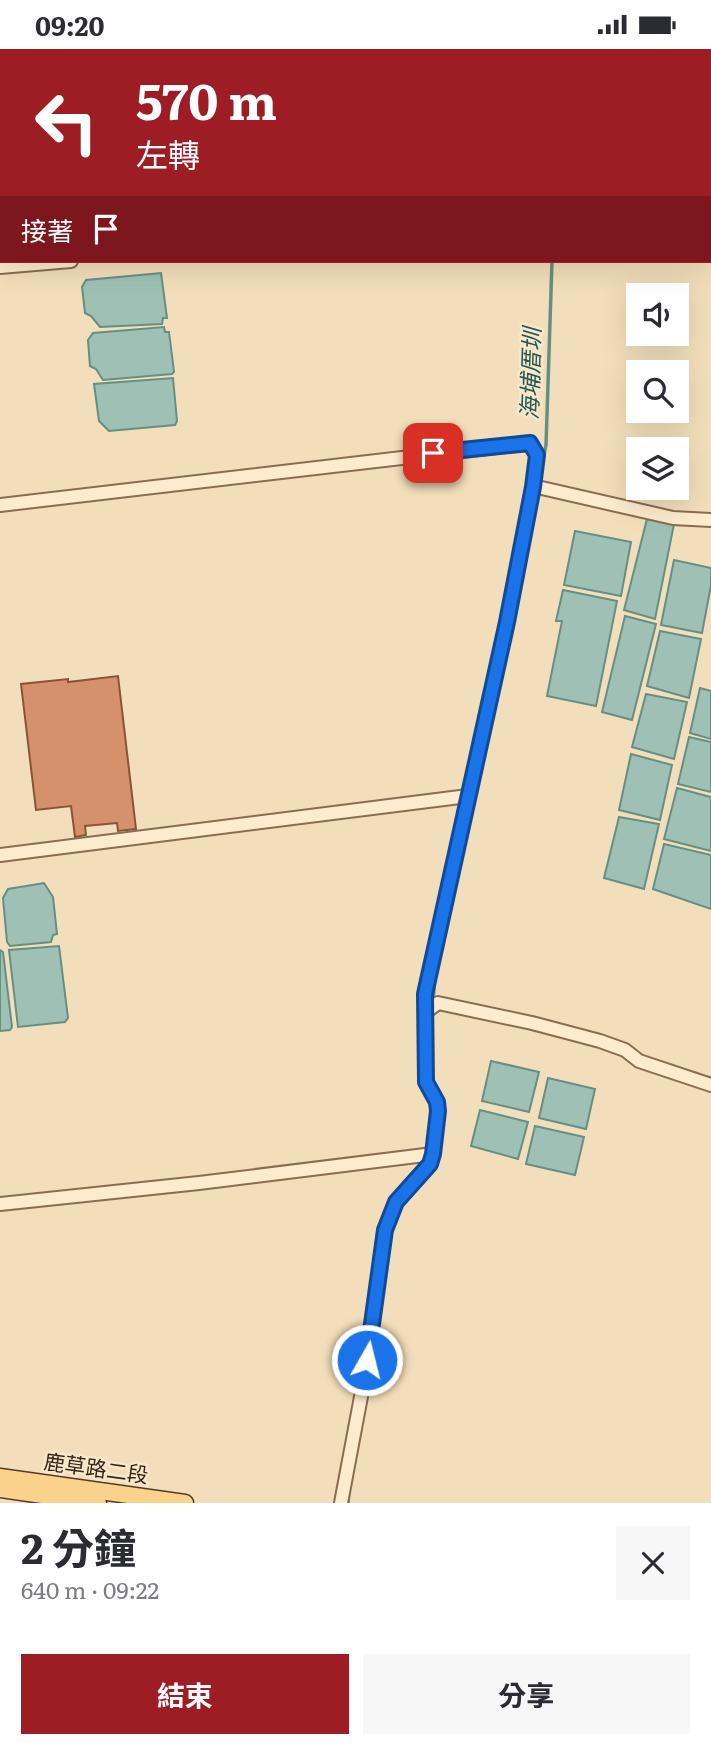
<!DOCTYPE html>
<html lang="zh-TW">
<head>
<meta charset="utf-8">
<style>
	body { margin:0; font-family:Literata,"Noto Sans TC",serif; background:#f7f7f7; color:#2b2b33; height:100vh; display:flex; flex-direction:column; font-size:26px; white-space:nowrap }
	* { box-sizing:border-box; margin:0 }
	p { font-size:23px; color:#7c7c81 }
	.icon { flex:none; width:38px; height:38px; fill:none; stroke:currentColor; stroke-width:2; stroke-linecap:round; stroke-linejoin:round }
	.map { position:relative; height:1454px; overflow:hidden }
	.side { display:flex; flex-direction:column; background:#fff; flex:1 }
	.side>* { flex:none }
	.top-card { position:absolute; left:0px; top:0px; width:712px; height:214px; box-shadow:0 7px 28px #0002; background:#9e1d25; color:#fff; overflow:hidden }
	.fabs { position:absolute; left:626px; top:234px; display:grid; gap:14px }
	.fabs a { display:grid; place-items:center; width:63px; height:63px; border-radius:0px; background:#fff; box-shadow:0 7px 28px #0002; font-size:35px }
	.pin { position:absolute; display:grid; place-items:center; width:60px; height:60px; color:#fff; margin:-30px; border-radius:14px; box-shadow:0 4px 10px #0006 }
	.me { position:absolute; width:77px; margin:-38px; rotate:8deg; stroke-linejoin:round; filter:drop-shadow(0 0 5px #0008) }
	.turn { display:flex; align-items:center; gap:24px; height:147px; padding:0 21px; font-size:32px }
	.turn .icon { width:91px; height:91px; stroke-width:2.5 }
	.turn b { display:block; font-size:49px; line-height:60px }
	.then { display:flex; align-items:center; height:66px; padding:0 21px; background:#0003; gap:14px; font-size:26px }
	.round { display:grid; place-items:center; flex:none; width:74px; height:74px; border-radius:0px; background:#f7f7f7 }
	.overview { display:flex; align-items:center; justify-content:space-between; height:119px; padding:0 21px }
	h1 { font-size:42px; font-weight:700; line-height:52px }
	.button { display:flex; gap:14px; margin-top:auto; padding:14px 21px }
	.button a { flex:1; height:80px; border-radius:0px; background:#9e1d25; color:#fff; font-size:28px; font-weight:700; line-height:80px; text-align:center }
	.button a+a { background:#f7f7f7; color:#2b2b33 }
	.status { display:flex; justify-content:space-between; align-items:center; height:49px; padding:0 35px; background:#fff; direction:ltr }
	.status svg { height:19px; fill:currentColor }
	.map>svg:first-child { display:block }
	.water { fill:#9fc1b5; stroke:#668f83; stroke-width:2 }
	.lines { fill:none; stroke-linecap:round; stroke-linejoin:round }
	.stream { stroke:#668f83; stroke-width:3.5 }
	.canal { stroke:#9fc1b5; stroke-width:12 }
	.building { fill:#d4916c; stroke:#8b5336; stroke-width:2 }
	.minor-casing { stroke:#896d53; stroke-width:16 }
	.major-casing { stroke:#563b28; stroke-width:19 }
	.minor { stroke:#fcebcd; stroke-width:12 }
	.major { stroke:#fad28c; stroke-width:16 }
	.route-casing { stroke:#114b97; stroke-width:18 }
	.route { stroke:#1a73e8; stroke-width:12 }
	.labels { text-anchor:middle; stroke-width:5; stroke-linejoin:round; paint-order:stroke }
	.street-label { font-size:21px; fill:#372619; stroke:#f8e8ca }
	.water-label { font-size:23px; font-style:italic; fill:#275852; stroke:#f8e8ca }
</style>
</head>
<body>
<div class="status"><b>09:20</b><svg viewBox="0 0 49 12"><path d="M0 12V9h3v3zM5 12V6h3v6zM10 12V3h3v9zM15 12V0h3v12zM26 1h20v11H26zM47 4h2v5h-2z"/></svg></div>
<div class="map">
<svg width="711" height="1454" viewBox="0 0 711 1454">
	<rect width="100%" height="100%" fill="#f2deba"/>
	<g class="water">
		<path d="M161 224 167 269H163L162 275 100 278 91 267 85 264 82 238 86 231Z"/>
		<path d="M164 278 165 283H169L174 323 172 325 103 331 96 320 90 317 88 291 93 284Z"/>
		<path d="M173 329 177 372 175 376 109 382 99 372 94 335Z"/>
		<path d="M647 470 674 475 655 570 624 561Z"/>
		<path d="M575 482 631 493 621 547 564 536Z"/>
		<path d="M674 511 711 519V536L702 584 661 576Z"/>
		<path d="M563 541 617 552 596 657 547 647 562 572H556Z"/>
		<path d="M625 567 656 575 632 671 602 663Z"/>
		<path d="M660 582 701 590 689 649 647 637Z"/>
		<path d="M700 639 711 642V690L690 684Z"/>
		<path d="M646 645 687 653 674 710 632 698Z"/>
		<path d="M689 688 711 693V743L678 735Z"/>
		<path d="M631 705 672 716 660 771 619 761Z"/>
		<path d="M677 739 711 748V802L664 790Z"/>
		<path d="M619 768 659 775 644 840 604 829Z"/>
		<path d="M664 795 711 806V860L653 840Z"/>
		<path d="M44 834 53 848 57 885 53 886 51 893 10 897 7 893 3 849 8 840Z"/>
		<path d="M59 897 68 969 65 973 18 978 9 901Z"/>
		<path d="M0 901 3 903 12 978 10 981 0 982Z"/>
		<path d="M491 1012 539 1023 529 1063 482 1052Z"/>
		<path d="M548 1029 595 1040 586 1080 539 1069Z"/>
		<path d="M480 1061 528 1073 518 1110 471 1097Z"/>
		<path d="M535 1077 584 1088 575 1126 526 1115Z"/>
	</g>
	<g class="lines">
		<g class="stream">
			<path d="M542 416 546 396 552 212"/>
			<path d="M433 954 435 927"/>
			<path d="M389 1196 392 1180"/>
			<path d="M348 1454 349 1442"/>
		</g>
		<path class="canal" d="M0 193 2 192"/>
	</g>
	<path class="building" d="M118 627 136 780 118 782 117 774 85 777 86 786 75 788 71 757 36 761 21 635 68 630V633Z"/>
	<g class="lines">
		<defs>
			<g id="minor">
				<path d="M710 111H711"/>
				<path d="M0 164H2"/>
				<path d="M710 182H711"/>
				<path d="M0 218 71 212"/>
				<path d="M533 437 673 469 711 471"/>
				<path d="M0 456 530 394 537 406 533 437 507 573 425 945 426 1033 437 1053 438 1062 433 1105 430 1115 396 1153 385 1181 363 1337 341 1454"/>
				<path d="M0 806 468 747"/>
				<path d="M426 963 438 954 532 974 600 992 625 1001 639 1012 711 1036"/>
				<path d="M0 1155 199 1134 433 1105"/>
			</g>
			<g id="major">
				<path d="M0 1428 185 1454"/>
				<path d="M0 1440 98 1454"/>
			</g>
		</defs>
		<use href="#minor" class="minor-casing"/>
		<use href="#major" class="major-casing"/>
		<use href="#minor" class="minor"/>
		<use href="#major" class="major"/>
	</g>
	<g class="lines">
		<defs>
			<path id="route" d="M367 1311 385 1181 396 1153 430 1115 433 1105 438 1062 437 1053 426 1033 425 945 507 573 533 438 537 406 530 394 433 404"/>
		</defs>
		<use href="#route" class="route-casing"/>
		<use href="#route" class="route"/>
	</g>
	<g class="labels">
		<g class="street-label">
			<text transform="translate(96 1420) rotate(8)" y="7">鹿草路二段</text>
		</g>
		<g class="water-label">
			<text transform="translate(531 325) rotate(-88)" y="8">海埔厝圳</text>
		</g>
	</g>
</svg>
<div class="fabs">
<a><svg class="icon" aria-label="sound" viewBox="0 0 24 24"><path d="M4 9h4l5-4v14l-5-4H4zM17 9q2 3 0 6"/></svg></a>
<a><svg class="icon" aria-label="search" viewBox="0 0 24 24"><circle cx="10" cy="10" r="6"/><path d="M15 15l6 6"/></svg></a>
<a><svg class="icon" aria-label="layers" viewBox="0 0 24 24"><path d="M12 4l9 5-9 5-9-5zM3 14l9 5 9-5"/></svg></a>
</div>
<div class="pin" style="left:433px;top:404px;background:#d93025"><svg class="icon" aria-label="arrive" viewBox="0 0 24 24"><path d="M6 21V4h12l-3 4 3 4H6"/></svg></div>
<svg class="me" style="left:367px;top:1311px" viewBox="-20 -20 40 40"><circle r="17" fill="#1a73e8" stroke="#fff" stroke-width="3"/><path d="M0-11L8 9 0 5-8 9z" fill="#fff"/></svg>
<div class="top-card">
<div class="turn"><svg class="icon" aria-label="left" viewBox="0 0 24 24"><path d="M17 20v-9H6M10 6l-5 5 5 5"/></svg><div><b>570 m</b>左轉</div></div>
<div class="then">接著<svg class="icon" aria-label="arrive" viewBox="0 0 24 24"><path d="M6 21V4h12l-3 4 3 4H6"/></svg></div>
</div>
</div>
<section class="side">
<div class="overview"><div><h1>2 分鐘</h1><p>640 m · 09:22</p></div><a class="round"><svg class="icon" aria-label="close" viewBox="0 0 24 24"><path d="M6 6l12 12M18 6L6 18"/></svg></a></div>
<div class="button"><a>結束</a><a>分享</a></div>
</section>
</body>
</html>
